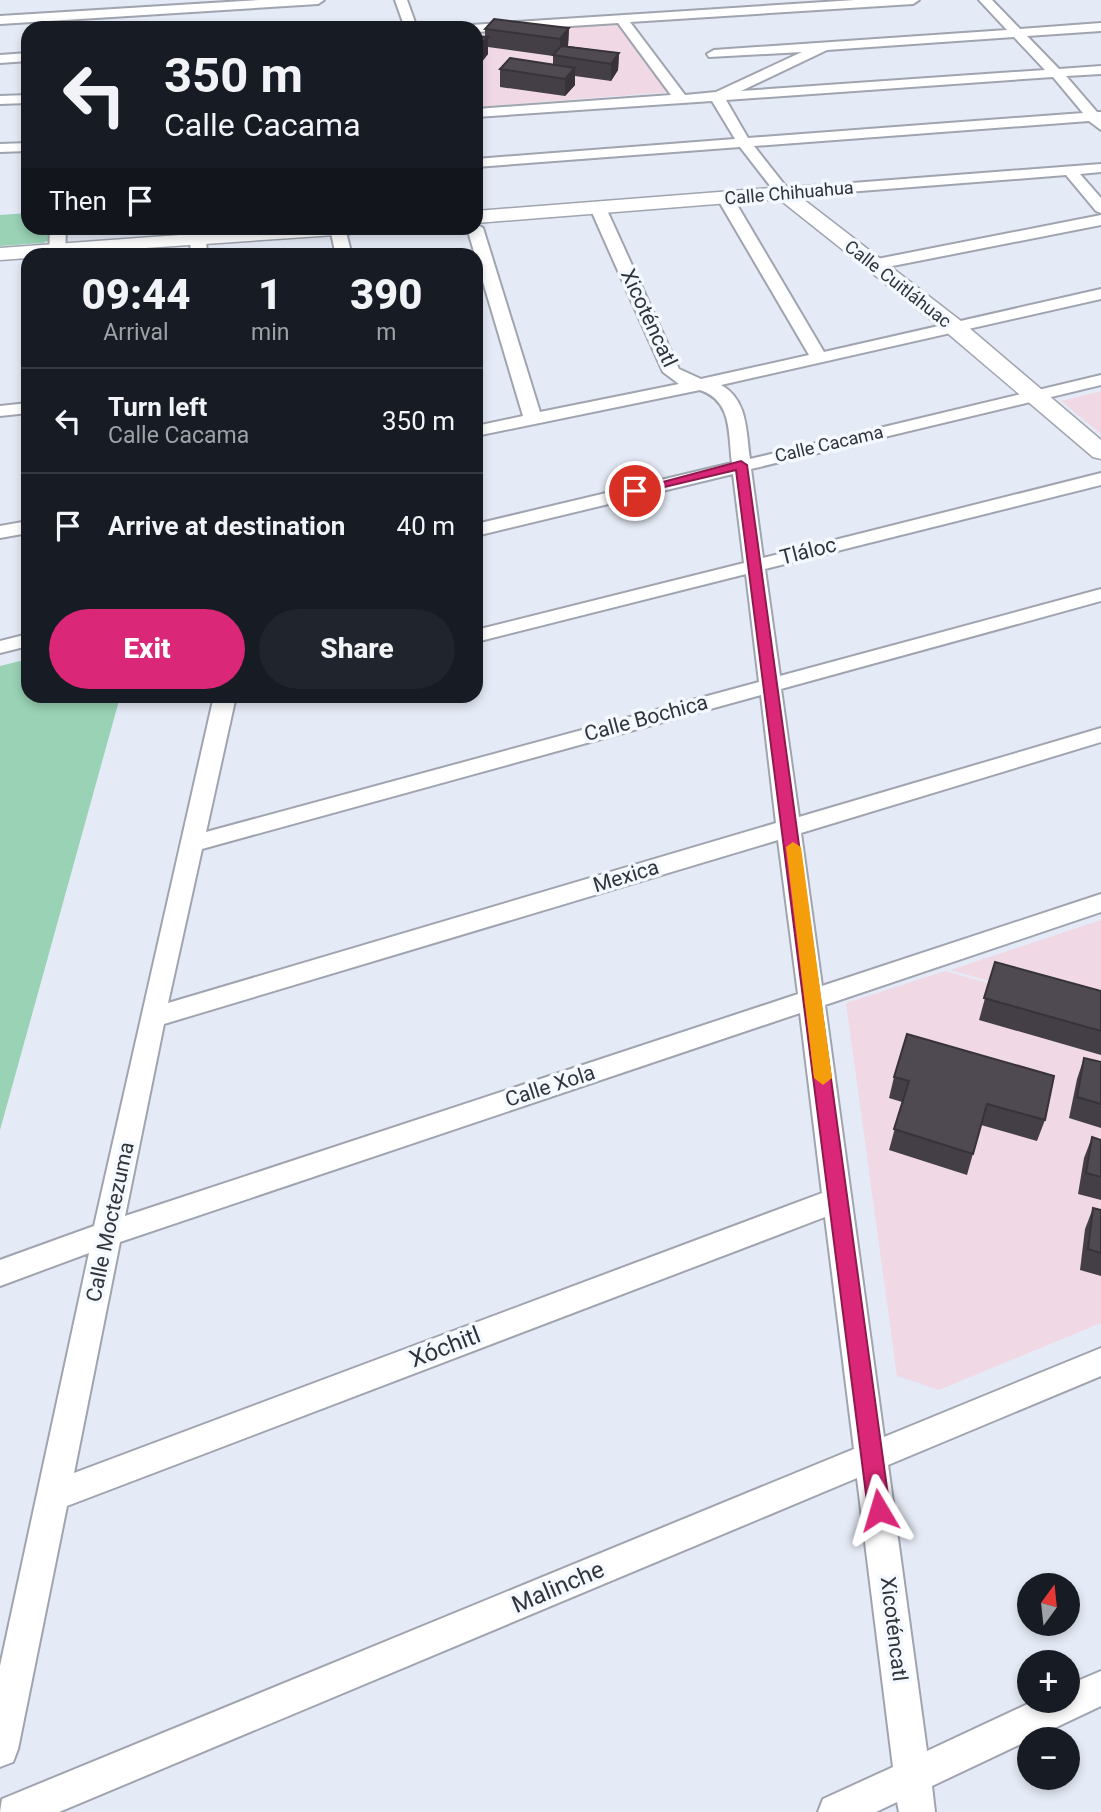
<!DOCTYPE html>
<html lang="en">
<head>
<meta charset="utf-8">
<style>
	body { margin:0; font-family:Roboto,sans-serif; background:#20242c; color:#f1f3f6; height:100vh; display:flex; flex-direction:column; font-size:26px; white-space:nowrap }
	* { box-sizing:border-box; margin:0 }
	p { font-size:23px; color:#9ea1a6 }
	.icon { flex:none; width:38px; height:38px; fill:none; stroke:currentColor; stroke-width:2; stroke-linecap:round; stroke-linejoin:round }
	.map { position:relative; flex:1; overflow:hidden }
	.drawer { position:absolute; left:21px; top:248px; width:462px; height:455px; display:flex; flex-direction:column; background:#171b24; border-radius:21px; box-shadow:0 4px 10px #0003 }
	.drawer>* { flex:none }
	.banner { position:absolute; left:21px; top:21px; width:462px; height:214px; border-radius:21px; box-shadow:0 4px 10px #0003; background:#171b24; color:#f1f3f6; overflow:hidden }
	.needle { width:46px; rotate:15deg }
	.controls { position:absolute; left:1017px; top:1573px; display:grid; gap:14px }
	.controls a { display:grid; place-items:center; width:63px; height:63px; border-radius:50%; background:#171b24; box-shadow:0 4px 10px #0003; font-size:35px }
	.pin { position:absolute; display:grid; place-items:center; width:60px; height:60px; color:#fff; margin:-30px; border:4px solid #fff; border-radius:50%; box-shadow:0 2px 7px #0007 }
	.me { position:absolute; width:77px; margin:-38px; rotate:353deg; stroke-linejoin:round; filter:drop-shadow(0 0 5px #0008) }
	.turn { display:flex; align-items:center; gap:24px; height:147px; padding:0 28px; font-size:32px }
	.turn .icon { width:91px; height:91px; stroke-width:2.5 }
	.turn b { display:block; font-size:49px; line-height:60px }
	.then { display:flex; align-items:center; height:66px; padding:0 28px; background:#0003; gap:14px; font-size:26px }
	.eta { display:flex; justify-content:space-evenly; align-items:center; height:119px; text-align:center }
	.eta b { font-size:42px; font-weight:800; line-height:49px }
	.cta { display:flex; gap:14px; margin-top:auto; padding:14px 28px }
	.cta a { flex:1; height:80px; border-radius:42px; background:#db2777; color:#fff; font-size:28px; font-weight:800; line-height:80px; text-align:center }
	.cta a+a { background:#20242c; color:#f1f3f6 }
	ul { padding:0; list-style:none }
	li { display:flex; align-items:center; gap:21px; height:105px; padding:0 28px; border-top:2px solid #363941 }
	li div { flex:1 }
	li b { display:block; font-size:26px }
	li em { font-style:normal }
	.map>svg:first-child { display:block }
	.education { fill:#f0d9e5 }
	.green { fill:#99d2b4 }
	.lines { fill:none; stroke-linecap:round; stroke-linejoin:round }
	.minor-casing { stroke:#9fa4af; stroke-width:4 }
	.tertiary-casing { stroke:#9fa4af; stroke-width:3 }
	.minor { fill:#fff; fill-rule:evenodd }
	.tertiary { fill:#fff; fill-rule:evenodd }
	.wall { fill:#443f47 }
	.shaded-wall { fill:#373339 }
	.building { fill:#4f4952; stroke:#373339; stroke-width:2 }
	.route { fill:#db2777; stroke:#8e194d; stroke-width:2 }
	.slow { fill:#f59e0b }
	.labels { text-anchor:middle; stroke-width:7; stroke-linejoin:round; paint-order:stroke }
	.far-street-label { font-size:18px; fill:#313438; stroke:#f4f8ff }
	.street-label { font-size:21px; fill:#313438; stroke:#f4f8ff }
	.near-street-label { font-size:24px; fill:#313438; stroke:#f4f8ff }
</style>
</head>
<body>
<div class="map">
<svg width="1101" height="1812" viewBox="0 0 1101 1812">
	<rect width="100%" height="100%" fill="#e5ebf6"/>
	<g class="education">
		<path d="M617 22 670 92 476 107V31Z"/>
		<path d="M1101 391V434L1061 401Z"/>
		<path d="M1101 920V1012L950 970Z"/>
		<path d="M945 971 1101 1015V1323L939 1390 897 1376 846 1003Z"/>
	</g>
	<g class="green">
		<path d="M28 213V228H52V239L43 243 0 246V215Z"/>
		<path d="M28 659V696L120 697 0 1130V666Z"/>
	</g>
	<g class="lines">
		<defs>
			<g id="minor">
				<path d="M259 0H324L318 4 0 24V16Z"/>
				<path d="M395 0H407L417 28H405Z"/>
				<path d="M855 0H919L913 4 630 22 685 95 716 92 802 52 709 57 707 54 714 50 1007 30 979 0H992L1020 29 1101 23V31L1027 36 1059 69 1101 66V74L1066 76 1097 112H1101V130L1089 121 754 146 787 188 1101 164V172L1080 174 1101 198V213L1096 211 1066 175 783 197 778 196 740 147 476 167V159L735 139 712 101 476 117V109L671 95 618 23 476 32V28H470L471 25ZM1014 37 1045 70 741 91 827 50ZM1053 77 1083 113 748 138 726 100Z"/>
				<path d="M28 53V61L0 63V55Z"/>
				<path d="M28 95V103L0 104V96Z"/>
				<path d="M28 143V151L0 152V144Z"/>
				<path d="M725 193 733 198 824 352 1101 289V299L721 385C748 400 746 431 750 459L1101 375V385L751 469 763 558 1101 473V485L765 569 780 676 1101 589V601L781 689 799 817 1101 728V742L801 833 822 986 1101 894V912L825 1005 884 1437 1101 1348V1376L888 1465 927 1751 1034 1701H1068V1685L1101 1671V1706L932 1786 935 1812H899L897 1802 876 1812H818L823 1799 893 1767 857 1478 59 1812H0L2 1799 854 1449 825 1217 67 1506 18 1749 13 1762 0 1767V1666L89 1253 0 1286V1260L94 1226 214 696H236L206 832 759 682 746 574 476 642V630L744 563 733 474 476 536V524L732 463C728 434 733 401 700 390L476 436V426L523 416 467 228H476V224L483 228 540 412 679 384 663 372 590 208 598 203 606 208 679 369 701 379 809 355 717 198ZM761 695 776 823 168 1003 202 849ZM778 840 798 994 125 1216 164 1024ZM800 1013 822 1193 74 1473 120 1242Z"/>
				<path d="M1101 215V225L872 270 864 265 872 260Z"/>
				<path d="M50 228H66L65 256H49Z"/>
				<path d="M330 228H345L352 256H336Z"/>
				<path d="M198 234 206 239 207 256H191L190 239Z"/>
				<path d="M28 403V413L0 416V406Z"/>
				<path d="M28 521V533L0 538V526Z"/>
				<path d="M28 634V646L0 653V641Z"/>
			</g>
			<g id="tertiary">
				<path d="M783 187 790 189 961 321 1101 440V459L1093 457 945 331 779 199 476 223V211Z"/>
				<path d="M276 228H360L350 234 28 256V258L0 260V248Z"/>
			</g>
		</defs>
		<use href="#minor" class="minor-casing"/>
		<use href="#tertiary" class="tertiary-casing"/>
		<use href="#minor" class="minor"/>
		<use href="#tertiary" class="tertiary"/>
	</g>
	<g class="wall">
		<path d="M569 28 568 46 619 53 618 70 611 81 575 76V85L565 96 500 87V69L553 65V56L488 47V54L476 69V36L485 37V29Z"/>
		<path d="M995 962 1101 991V1055L979 1020Z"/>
		<path d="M1084 1058 1101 1062V1128L1069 1118 1077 1079Z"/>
		<path d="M894 1077 1045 1120 1037 1141 981 1125 967 1175 889 1150 902 1102 889 1098Z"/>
		<path d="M1092 1137 1101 1140V1200L1078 1194 1084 1158Z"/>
		<path d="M1093 1208 1101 1210V1276L1080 1270 1085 1229Z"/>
	</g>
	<g class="shaded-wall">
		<path d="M569 28 568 45 560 56V39Z"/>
		<path d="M488 37V54L476 69V50Z"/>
		<path d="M619 53 618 70 611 81V64Z"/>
		<path d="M575 68V85L565 96V79Z"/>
	</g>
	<g class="building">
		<path d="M494 19 569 28 560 39 485 29Z"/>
		<path d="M476 36 488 37 476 50Z"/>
		<path d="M561 46 619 53 611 64 553 55Z"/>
		<path d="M510 58 575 68 565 79 500 69Z"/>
		<path d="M995 962 1101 991V1031L984 998Z"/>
		<path d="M907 1034 1054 1076 1045 1120 987 1104 973 1154 894 1129 909 1081 894 1077Z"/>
		<path d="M1084 1058 1101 1062V1104L1077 1097Z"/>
		<path d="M1092 1137 1101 1140V1177L1086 1173Z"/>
		<path d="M1093 1208 1101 1210V1253L1088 1249Z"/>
	</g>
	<path class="route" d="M741 461 747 465 890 1510 887 1517 879 1520 872 1517 868 1510 736 470 635 494 629 491Z"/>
	<path class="slow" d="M793 842 801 847 832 1078 823 1085 814 1078 786 847Z"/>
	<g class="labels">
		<g class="far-street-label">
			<text transform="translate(789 193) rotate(-5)" y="6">Calle Chihuahua</text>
			<text transform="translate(898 284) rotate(38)" y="6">Calle Cuitláhuac</text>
			<text transform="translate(829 444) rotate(-13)" y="6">Calle Cacama</text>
		</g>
		<g class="street-label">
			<text transform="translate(649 318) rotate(65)" y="7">Xicoténcatl</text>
			<text transform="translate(808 551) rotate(-14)" y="7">Tláloc</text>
			<text transform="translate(646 718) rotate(-15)" y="7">Calle Bochica</text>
			<text transform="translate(626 876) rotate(-17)" y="7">Mexica</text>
			<text transform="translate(550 1086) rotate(-18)" y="7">Calle Xola</text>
			<text transform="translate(110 1222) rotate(-78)" y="7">Calle Moctezuma</text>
			<text transform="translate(894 1629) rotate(83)" y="7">Xicoténcatl</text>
		</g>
		<g class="near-street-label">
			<text transform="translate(445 1347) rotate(-21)" y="8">Xóchitl</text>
			<text transform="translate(558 1587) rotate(-23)" y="8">Malinche</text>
		</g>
	</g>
</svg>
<div class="controls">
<a><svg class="needle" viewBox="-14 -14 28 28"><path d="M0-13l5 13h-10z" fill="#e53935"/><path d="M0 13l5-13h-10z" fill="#9ea1a6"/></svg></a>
<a>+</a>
<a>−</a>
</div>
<div class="pin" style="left:635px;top:491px;background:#d93025"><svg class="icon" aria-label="arrive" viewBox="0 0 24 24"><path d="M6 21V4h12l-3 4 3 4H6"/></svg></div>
<svg class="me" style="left:879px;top:1510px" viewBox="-20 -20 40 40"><path d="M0-17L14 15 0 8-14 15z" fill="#db2777" stroke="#fff" stroke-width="4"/></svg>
<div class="banner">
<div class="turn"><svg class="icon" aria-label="left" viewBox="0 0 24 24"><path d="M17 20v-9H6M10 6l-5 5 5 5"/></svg><div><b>350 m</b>Calle Cacama</div></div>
<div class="then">Then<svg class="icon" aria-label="arrive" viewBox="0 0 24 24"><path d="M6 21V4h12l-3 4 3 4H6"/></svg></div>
</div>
<section class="drawer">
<div class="eta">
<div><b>09:44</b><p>Arrival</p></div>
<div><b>1</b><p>min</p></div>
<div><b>390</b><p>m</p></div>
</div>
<ul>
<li><svg class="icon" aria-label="left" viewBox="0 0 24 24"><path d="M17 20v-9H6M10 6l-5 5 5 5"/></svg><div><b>Turn left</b><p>Calle Cacama</p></div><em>350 m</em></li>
<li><svg class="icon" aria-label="arrive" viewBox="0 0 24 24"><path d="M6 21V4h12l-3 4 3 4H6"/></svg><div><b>Arrive at destination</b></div><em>40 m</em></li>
</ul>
<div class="cta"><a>Exit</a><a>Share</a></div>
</section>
</div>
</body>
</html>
